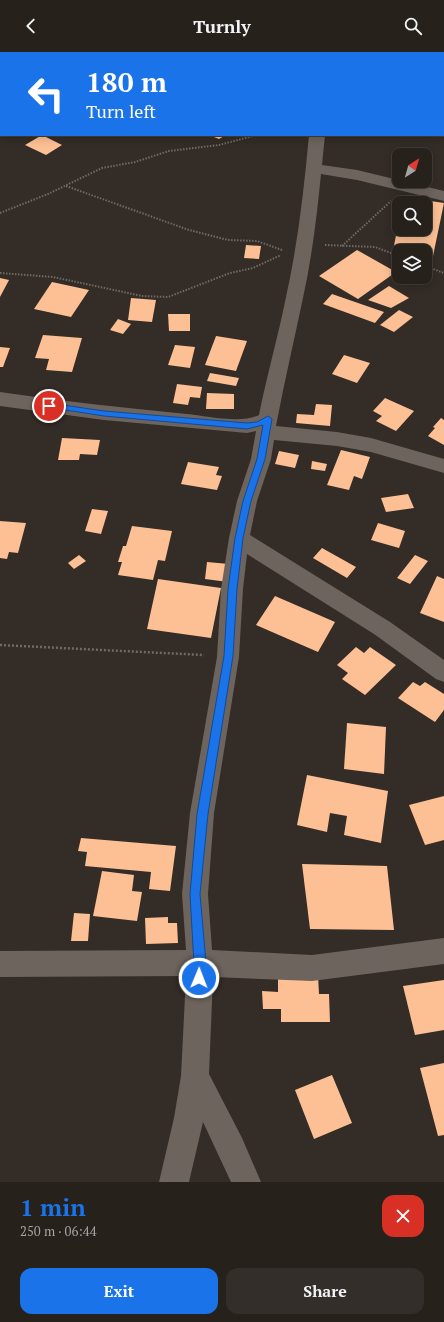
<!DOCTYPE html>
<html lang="en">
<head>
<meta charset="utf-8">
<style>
	body { margin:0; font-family:"PT Serif",serif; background:#332e29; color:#f1f3f6; height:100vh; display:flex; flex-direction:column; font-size:15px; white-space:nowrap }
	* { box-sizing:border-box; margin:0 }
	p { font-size:13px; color:#a4a3a3 }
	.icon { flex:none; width:22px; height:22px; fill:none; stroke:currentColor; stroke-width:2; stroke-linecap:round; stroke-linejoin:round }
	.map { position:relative; height:1130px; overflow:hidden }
	.panel { display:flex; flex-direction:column; background:#27211c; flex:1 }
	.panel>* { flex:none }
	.hud { position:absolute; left:0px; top:0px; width:444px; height:84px; box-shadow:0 2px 10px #0003,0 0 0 1px #433e3b; background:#1a73e8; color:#fff; overflow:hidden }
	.needle { width:26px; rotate:37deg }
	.tools { position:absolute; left:392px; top:96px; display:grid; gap:8px }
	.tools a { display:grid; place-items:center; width:40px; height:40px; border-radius:8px; background:#27211c; box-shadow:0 2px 10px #0003,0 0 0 1px #433e3b; font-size:20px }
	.pin { position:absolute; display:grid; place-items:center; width:34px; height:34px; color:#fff; margin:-17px; border:2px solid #fff; border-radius:50%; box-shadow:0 1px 4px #0007 }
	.me { position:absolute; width:44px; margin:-22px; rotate:1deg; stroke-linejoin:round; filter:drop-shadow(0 0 3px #0008) }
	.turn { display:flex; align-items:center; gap:14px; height:84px; padding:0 20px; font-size:18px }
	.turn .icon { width:52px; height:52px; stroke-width:2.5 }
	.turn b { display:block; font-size:28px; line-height:34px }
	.round { display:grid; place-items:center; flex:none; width:42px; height:42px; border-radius:12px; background:#332e29 }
	.headline { display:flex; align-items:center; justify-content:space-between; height:68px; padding:0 20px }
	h1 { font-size:24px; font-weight:700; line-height:30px; color:#1a73e8 }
	.button { display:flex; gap:8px; margin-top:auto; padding:8px 20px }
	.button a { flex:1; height:46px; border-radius:12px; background:#1a73e8; color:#fff; font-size:16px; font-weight:700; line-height:46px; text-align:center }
	.button a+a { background:#332e29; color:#f1f3f6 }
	header { display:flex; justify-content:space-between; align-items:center; height:52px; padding:0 20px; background:#27211c; font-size:18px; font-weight:700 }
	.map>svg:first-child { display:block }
	.building { fill:#fdc094 }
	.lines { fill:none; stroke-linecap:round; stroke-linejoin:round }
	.path-far1 { stroke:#716a64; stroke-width:2; stroke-dasharray:1.5 1.5; stroke-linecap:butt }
	.path { stroke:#716a64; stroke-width:2.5; stroke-dasharray:2 2; stroke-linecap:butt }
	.minor { fill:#6d645d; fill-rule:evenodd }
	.route { fill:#1a73e8; stroke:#114b97 }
</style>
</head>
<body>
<header><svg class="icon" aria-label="back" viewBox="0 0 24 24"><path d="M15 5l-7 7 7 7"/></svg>Turnly<svg class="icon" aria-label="search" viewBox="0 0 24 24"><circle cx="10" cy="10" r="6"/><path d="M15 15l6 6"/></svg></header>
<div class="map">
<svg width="444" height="1130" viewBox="0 0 444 1130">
	<rect width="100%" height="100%" fill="#342c26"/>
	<g class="building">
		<path d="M42 83 62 93 46 103 25 93Z"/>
		<path d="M209 83H226L219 87Z"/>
		<path d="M404 145 444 151 433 204 425 203V199H393L398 173 399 177H425V151H403Z"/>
		<path d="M246 193 261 194 259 207 244 206Z"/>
		<path d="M357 198 396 220 358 247 319 224Z"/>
		<path d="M0 226 9 228 0 245Z"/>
		<path d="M52 230 89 238 71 265 34 257Z"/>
		<path d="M389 234 409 246 391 256 368 248Z"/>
		<path d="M332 242 384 260 375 271 323 252Z"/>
		<path d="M131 246 156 248 152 270 128 268Z"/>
		<path d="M399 258 413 265 394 280 380 273Z"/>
		<path d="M168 262H190V279H169Z"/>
		<path d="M118 267 131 272 123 282 110 278Z"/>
		<path d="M43 283 82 286 72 320 46 318 49 307 35 306Z"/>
		<path d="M216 284 247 289 236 319 205 313Z"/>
		<path d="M175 293 195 295 190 316 168 313Z"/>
		<path d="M0 295 10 296 3 315H0Z"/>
		<path d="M344 303 370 311 357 331 332 322Z"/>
		<path d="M210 321 239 326 236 334 207 329Z"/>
		<path d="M177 332 202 335 200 346 190 345 188 353 173 351Z"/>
		<path d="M207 341 234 342V357H206Z"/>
		<path d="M385 346 414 359 396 379 376 369 382 364 373 359Z"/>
		<path d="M316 352 332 353 330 374 296 371 297 362 314 363Z"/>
		<path d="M441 366 444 368V393L428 384 435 376 433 375Z"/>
		<path d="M62 386 100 388 97 403 80 402 79 408H58Z"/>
		<path d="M341 398 370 405 362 427 354 424 349 438 327 433Z"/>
		<path d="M279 399 299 403 295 416 275 412Z"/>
		<path d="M312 409 327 412 325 419 311 417Z"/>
		<path d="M188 410 219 415 216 423 222 424 217 438 181 432Z"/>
		<path d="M408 442 414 456 386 460 381 446Z"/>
		<path d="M92 457 108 459 101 482 85 479Z"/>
		<path d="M0 469 26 471 18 501 9 500 7 507 0 506Z"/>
		<path d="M378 471 405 479 399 496 371 488Z"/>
		<path d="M132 474 172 479 165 509 158 508 153 528 118 523 122 510H118L123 494H126Z"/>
		<path d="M322 496 356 515 347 526 313 506Z"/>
		<path d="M79 503 86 509 74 517 68 511Z"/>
		<path d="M415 503 428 509 410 532 397 526Z"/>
		<path d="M207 510 229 512 228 530 205 527Z"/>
		<path d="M437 524 444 527V570L420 561Z"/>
		<path d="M158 527 221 536 211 586 147 577Z"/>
		<path d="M275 544 335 570 318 600 256 573Z"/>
		<path d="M356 595 364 601 370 595 396 613 365 643 342 627 348 621 337 613Z"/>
		<path d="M413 630 420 634 425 630 444 642V658L435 670 398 646Z"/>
		<path d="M347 671 386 675 384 722 344 717Z"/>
		<path d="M307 723 388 739 381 791 344 783 347 764 330 761 327 780 297 773Z"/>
		<path d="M444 744V788L425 793 409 753Z"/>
		<path d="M81 786 176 794 170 839 149 837 151 820 85 814 87 800 78 799Z"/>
		<path d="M302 812 387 814 394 878 310 877Z"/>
		<path d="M102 819 134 823 132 839 142 840 137 869 93 864Z"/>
		<path d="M74 861 90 862 88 889H71Z"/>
		<path d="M168 865V871H177L178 891 146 892 145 866Z"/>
		<path d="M278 922 318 923 319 942H329L330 970H281V957H263L262 939 278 940Z"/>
		<path d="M444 928V978L415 983 403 934Z"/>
		<path d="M444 1011V1083L438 1084 420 1016Z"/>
		<path d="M332 1023 352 1071 314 1087 295 1038Z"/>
	</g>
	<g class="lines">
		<g class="path-far1">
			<path d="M385 0 388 1"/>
			<path d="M23 1H50"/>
			<path d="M66 134 189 178 228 188 257 189 282 198"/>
			<path d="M0 161 48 142 102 116 135 110 169 99 219 93 253 84 276 83"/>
			<path d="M325 193 375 195 399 204"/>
			<path d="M342 194 391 149"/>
			<path d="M425 214 444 221"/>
			<path d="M0 221 53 225 142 244 168 245 230 221 253 216 281 203"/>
		</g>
		<path class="path" d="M0 593 204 603"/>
		<path class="minor" d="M309 83H325L322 113 357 118 444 139V149L357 128 321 122C317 163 312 205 303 246 294 289 284 331 276 374L337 380 371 386 444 407V421L371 400 337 394 274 388 271 407 257 449 250 483 390 570 444 608V630L436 627 374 582 247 502 243 537 239 605 214 761 208 842 212 898 312 903 444 886V912L312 929 213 925 209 1022 242 1086 261 1130H231L203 1070 189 1130H159L174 1066 181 1024 186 924 0 925V899L186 898 182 842 190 761 217 605 221 537 229 486 237 449 251 407 256 379 247 381 104 368 0 354V340C62 349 125 356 187 362 206 364 242 372 259 363 267 323 278 285 286 245 298 191 304 137 309 83Z"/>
	</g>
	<path class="route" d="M49 351 104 359 247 371 257 370 268 364 272 367 265 407 251 449 243 486 237 537 233 604 208 762 200 842 206 911 203 930 199 932 195 930 190 842 197 762 224 604 228 537 235 486 243 449 257 407 263 373 247 377 104 364 46 355 45 354Z"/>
</svg>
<div class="tools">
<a><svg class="needle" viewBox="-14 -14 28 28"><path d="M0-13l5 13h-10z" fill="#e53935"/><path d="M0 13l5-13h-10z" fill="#a4a3a3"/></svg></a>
<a><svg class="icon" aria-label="search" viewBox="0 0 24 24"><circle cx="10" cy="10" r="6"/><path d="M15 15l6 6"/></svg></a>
<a><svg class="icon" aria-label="layers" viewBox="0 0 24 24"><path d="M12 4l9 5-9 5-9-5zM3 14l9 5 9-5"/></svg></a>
</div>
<div class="pin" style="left:49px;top:354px;background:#d93025"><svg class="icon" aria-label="arrive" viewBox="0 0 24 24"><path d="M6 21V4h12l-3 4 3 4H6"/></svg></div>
<svg class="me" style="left:199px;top:926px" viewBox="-20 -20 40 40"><circle r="17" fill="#1a73e8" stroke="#fff" stroke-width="3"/><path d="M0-11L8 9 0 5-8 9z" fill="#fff"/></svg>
<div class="hud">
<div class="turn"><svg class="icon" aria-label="left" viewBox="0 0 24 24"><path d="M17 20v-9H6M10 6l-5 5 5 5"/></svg><div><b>180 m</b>Turn left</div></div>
</div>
</div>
<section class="panel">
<div class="headline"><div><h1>1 min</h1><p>250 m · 06:44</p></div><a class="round" style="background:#d93025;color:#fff"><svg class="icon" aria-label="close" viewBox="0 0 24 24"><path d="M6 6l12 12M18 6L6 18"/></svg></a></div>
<div class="button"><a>Exit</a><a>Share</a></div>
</section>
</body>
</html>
